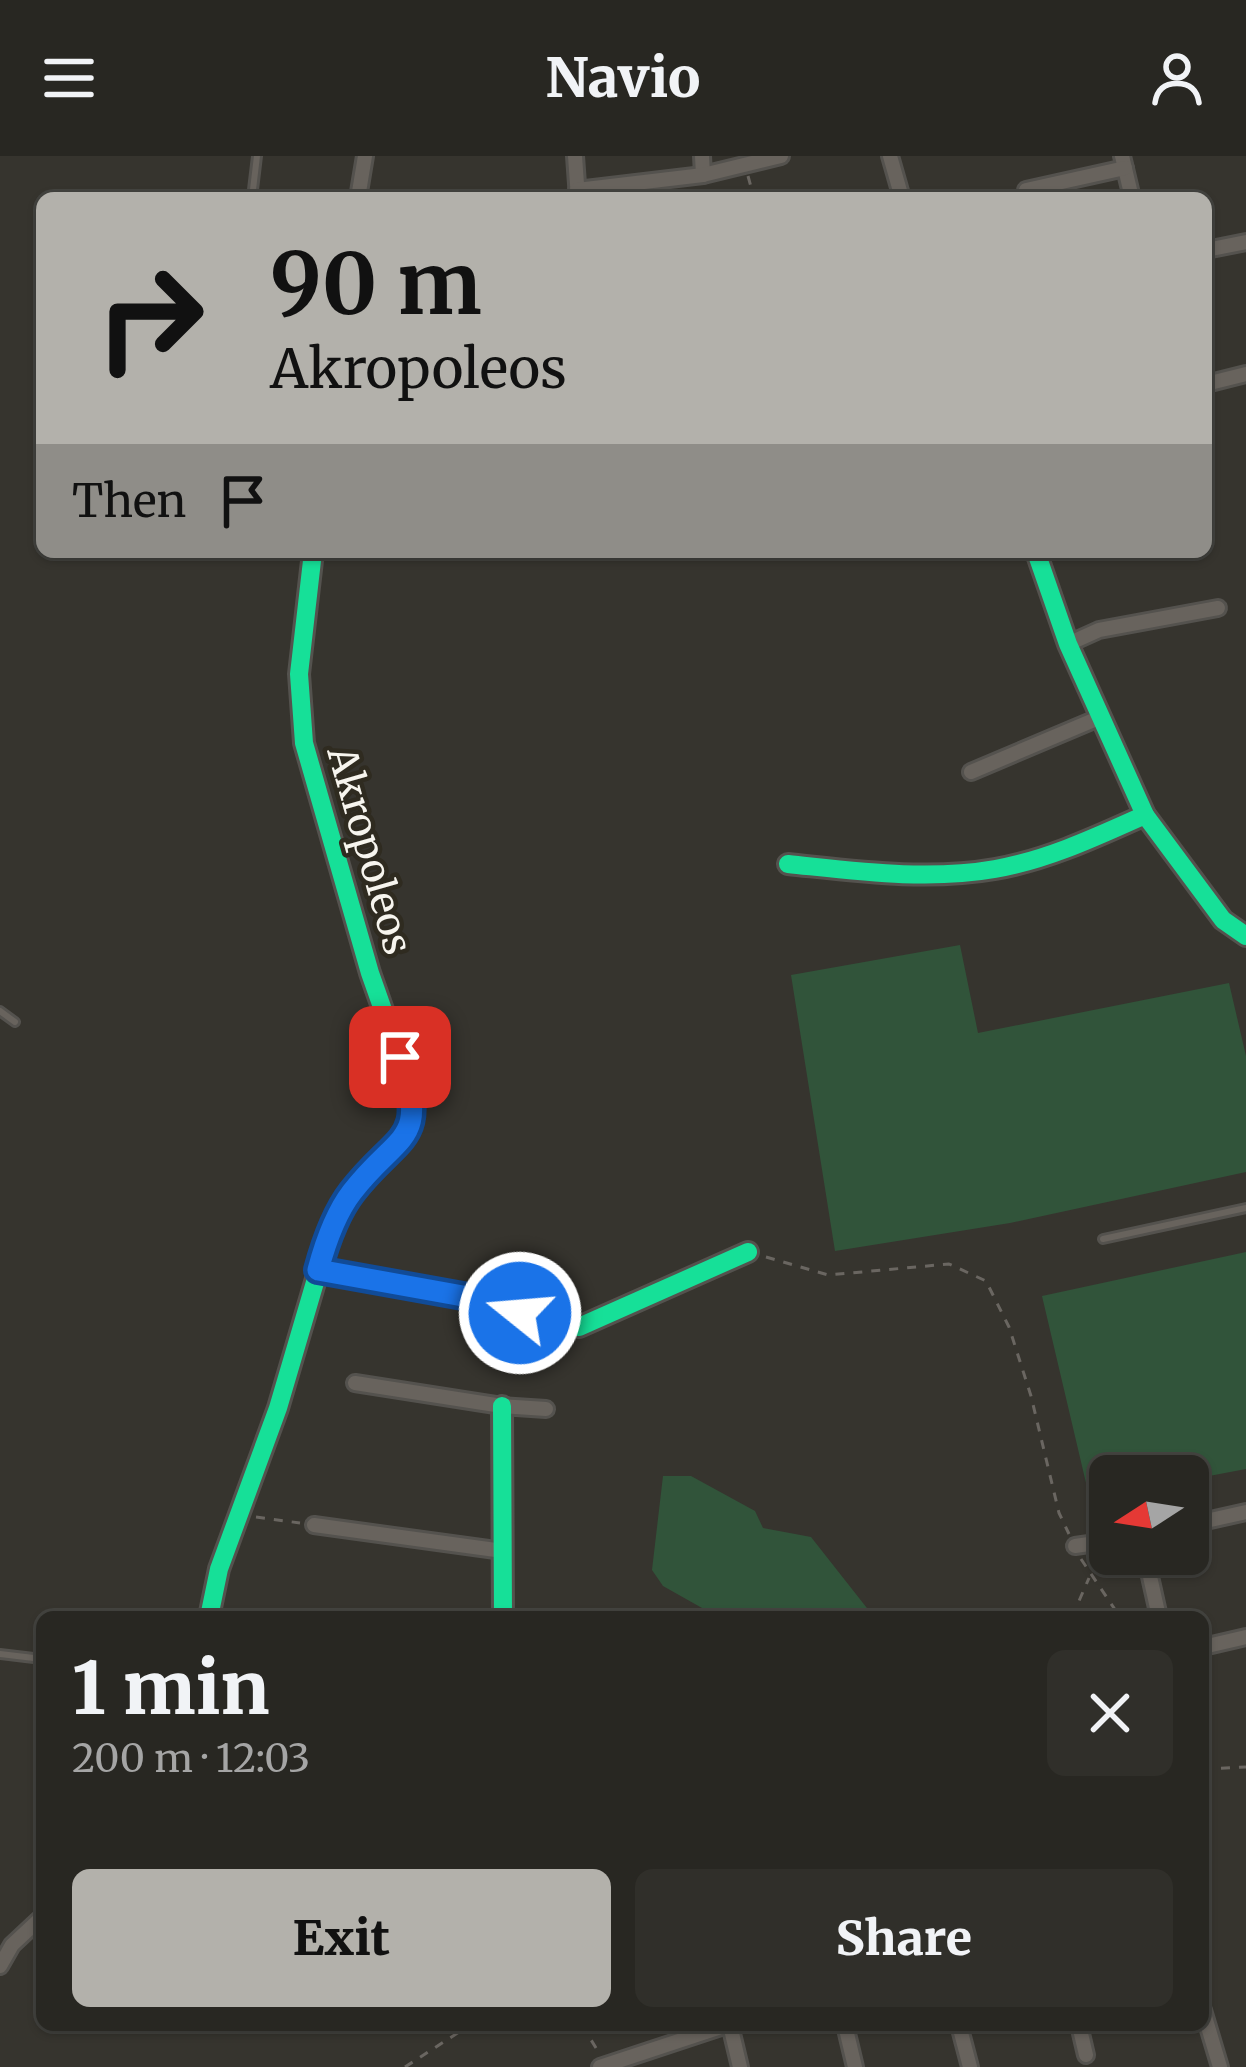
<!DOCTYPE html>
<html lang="en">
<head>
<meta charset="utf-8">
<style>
	body { margin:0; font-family:Merriweather,serif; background:#302f2a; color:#f1f3f6; height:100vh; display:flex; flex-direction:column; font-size:45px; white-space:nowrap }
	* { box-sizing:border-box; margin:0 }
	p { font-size:39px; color:#a5a5a5 }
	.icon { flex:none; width:66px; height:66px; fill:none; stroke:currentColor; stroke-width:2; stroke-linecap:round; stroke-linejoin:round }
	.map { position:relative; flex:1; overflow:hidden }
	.drawer { position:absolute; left:36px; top:1455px; width:1173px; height:420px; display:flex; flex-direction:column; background:#282722; border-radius:18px; box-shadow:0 3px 9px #0004,0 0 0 3px #444440 }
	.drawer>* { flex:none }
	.banner { position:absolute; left:36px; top:36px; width:1176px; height:366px; border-radius:18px; box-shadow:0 3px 9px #0004,0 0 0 3px #444440; background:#b3b1ab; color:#111; overflow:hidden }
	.needle { width:78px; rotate:258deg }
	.fabs { position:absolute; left:1089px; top:1299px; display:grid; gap:24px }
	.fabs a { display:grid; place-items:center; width:120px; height:120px; border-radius:18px; background:#282722; box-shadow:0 3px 9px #0004,0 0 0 3px #444440; font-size:60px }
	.pin { position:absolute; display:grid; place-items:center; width:102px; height:102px; color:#fff; margin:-51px; border-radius:24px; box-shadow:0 6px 18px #0006 }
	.me { position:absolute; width:132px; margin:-66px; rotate:287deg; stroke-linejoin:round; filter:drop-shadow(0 0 9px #0008) }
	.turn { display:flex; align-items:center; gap:42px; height:252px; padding:0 36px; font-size:54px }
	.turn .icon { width:156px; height:156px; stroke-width:2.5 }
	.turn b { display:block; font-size:84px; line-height:102px }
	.then { display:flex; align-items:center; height:114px; padding:0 36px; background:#0003; gap:24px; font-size:45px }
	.round { display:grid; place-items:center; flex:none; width:126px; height:126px; border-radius:18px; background:#302f2a }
	.headline { display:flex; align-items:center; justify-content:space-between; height:204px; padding:0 36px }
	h1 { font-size:72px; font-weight:800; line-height:90px }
	.action { display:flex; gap:24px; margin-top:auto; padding:24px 36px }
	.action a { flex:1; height:138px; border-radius:18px; background:#b3b1ab; color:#111; font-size:48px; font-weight:800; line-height:138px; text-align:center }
	.action a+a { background:#302f2a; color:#f1f3f6 }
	header { display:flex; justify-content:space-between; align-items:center; height:156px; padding:0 36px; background:#282722; font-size:54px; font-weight:800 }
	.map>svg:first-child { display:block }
	.green { fill:#31543a }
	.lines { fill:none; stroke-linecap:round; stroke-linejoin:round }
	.lane-casing { stroke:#54524e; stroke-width:12 }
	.street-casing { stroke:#54524e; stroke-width:20 }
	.fast-casing { stroke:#54524e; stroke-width:24 }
	.path { stroke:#6a6661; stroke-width:3; stroke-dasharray:9 9; stroke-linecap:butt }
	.lane { stroke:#68635d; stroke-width:6 }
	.street { stroke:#68635d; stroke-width:14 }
	.fast { stroke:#16e098; stroke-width:18 }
	.route-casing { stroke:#114b97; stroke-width:30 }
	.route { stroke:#1a73e8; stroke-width:21 }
	.labels { text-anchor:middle; stroke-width:9; stroke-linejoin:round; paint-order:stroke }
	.street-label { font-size:39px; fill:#f7f5ee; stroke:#2f2b20 }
</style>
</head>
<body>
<header><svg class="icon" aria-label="menu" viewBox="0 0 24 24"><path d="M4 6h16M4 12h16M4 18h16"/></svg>Navio<svg class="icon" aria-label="person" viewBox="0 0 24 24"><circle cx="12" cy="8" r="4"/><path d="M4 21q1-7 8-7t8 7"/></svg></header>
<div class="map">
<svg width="1246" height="1911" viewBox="0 0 1246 1911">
	<rect width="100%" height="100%" fill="#36342e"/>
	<g class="green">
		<path d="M960 789 978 877 1229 827 1246 900V1016L1010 1067 835 1095 791 819Z"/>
		<path d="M1246 1096V1313L1188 1324V1320H1110V1340L1090 1344 1042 1140Z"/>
		<path d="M663 1320H691L755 1355 763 1372 811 1381 874 1461H718L663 1430 652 1414Z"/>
	</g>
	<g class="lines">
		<defs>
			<g id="lane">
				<path d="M252 42 257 0"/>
				<path d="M0 855 15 866"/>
				<path d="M1103 1083 1246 1052"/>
				<path d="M0 1498 42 1503"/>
			</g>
			<g id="street">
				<path d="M575 0 578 42"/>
				<path d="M702 0 703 19"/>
				<path d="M890 0 902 42"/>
				<path d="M1122 0 1132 42"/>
				<path d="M577 34 703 19 781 0"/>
				<path d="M1026 34 1125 12"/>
				<path d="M358 42 365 0"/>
				<path d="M1206 94 1246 86"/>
				<path d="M1206 228 1246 218"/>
				<path d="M1068 488 1099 474 1218 452"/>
				<path d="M971 616 1101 561"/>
				<path d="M355 1227 502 1250 546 1253"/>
				<path d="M314 1369 503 1395"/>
				<path d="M1188 1369 1246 1356"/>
				<path d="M1075 1390 1110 1385"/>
				<path d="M1145 1398 1159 1461"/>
				<path d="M1203 1491 1246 1481"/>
				<path d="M0 1810 12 1789 42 1761"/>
				<path d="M1203 1854 1220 1911"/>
				<path d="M730 1869 740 1911"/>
				<path d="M845 1869 855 1911"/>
				<path d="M959 1869 970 1911"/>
				<path d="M1079 1869 1086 1899"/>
				<path d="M600 1911 727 1869"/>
			</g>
			<g id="fast">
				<path d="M1036 396 1068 488 1145 659 1223 764 1246 780"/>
				<path d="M788 708C856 715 927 725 995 713 1047 704 1096 681 1145 659"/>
				<path d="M318 1114 485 1144 556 1170 579 1171 748 1096"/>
				<path d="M502 1250 503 1461"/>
				<path d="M209 1461 219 1413 278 1252 328 1082 351 1037 405 980 413 961 412 936 370 817 304 587 299 518 313 396"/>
			</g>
		</defs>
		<use href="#lane" class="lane-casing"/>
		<use href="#street" class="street-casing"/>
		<use href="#fast" class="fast-casing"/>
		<g class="path">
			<path d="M748 20 754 42"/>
			<path d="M766 1101 828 1119 949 1108 986 1125 1009 1171 1031 1240 1059 1357 1069 1378"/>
			<path d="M256 1361 300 1367"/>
			<path d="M1081 1403 1120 1461"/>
			<path d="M1072 1461 1089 1422"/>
			<path d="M1203 1613 1246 1611"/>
			<path d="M582 1869 599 1897"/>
			<path d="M405 1911 470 1869"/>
		</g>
		<use href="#lane" class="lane"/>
		<use href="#street" class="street"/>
		<use href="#fast" class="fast"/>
	</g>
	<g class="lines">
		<defs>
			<path id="route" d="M400 901C430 988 398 976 352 1036 335 1058 325 1088 318 1114L485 1144 520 1157"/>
		</defs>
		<use href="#route" class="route-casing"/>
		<use href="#route" class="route"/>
	</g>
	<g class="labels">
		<g class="street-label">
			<text transform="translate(370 694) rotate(74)" y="14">Akropoleos</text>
		</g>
	</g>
</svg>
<div class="fabs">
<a><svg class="needle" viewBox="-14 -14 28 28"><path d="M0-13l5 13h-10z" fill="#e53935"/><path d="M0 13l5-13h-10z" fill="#a5a5a5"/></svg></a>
</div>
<div class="pin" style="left:400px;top:901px;background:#d93025"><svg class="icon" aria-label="arrive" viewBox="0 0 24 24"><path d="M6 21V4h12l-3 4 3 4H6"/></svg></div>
<svg class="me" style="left:520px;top:1157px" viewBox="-20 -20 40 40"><circle r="17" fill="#1a73e8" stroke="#fff" stroke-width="3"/><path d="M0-11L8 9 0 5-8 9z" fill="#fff"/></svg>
<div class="banner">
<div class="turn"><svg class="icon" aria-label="right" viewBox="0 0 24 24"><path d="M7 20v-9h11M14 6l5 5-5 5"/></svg><div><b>90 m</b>Akropoleos</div></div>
<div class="then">Then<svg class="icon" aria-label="arrive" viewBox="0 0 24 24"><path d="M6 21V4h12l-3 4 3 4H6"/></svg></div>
</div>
<section class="drawer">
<div class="headline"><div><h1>1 min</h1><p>200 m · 12:03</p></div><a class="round"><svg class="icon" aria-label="close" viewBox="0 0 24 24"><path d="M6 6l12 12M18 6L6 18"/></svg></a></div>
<div class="action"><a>Exit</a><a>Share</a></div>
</section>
</div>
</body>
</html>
